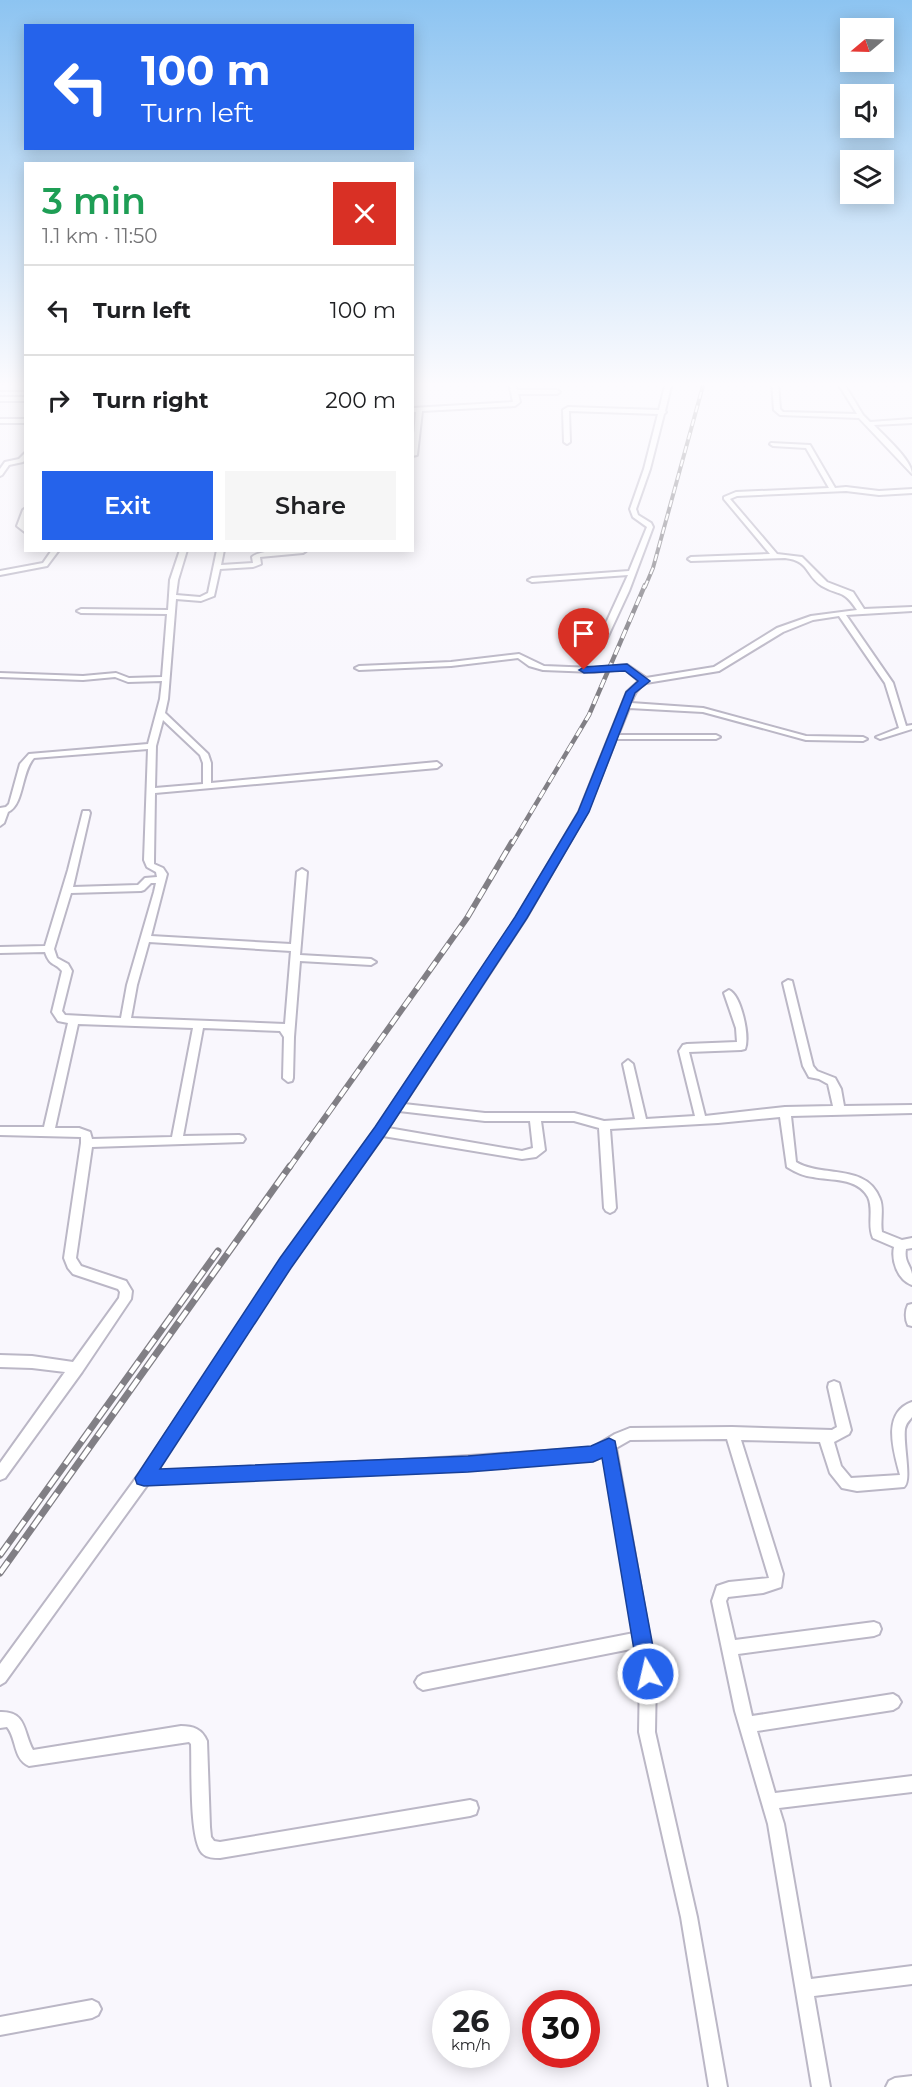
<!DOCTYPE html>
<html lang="en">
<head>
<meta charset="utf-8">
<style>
	body { margin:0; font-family:Montserrat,sans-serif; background:#f6f6f6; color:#202124; height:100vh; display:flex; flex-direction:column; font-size:22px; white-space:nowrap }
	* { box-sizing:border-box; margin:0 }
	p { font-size:20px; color:#757577 }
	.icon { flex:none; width:33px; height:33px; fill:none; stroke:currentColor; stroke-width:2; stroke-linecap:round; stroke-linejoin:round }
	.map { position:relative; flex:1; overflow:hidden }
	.details { position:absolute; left:24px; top:162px; width:390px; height:390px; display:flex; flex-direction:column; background:#fff; border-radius:0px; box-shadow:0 3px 15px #0003 }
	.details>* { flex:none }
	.hud { position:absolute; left:24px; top:24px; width:390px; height:126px; border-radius:0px; box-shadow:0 3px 15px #0003; background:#2563eb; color:#fff; overflow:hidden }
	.needle { width:39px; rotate:251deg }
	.fabs { position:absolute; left:840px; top:18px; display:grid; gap:12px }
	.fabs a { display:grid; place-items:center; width:54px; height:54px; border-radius:0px; background:#fff; box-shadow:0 3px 15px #0003; font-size:30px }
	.speed { position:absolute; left:432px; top:1990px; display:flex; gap:12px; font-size:30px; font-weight:700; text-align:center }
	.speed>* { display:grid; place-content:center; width:78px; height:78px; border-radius:50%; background:#fff; box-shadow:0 3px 15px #0003; line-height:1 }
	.speed small { font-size:15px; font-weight:400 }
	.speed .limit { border:9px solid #d22; background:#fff; color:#111 }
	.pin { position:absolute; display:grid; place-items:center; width:51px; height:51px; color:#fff; margin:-62px -26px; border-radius:50% 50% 50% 0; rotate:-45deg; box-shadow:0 0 6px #0007 }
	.pin .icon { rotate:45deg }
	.me { position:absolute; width:66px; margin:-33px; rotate:351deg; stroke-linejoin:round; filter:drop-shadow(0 0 4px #0008) }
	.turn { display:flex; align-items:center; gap:21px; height:126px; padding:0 18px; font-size:27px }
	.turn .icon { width:78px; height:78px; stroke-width:2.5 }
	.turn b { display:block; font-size:42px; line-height:51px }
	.round { display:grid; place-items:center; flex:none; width:63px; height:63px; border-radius:0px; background:#f6f6f6 }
	.head { display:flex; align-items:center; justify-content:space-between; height:102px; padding:0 18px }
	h1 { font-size:36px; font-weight:600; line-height:45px; color:#1e9e55 }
	.action { display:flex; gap:12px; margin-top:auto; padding:12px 18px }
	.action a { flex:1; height:69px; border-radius:0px; background:#2563eb; color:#fff; font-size:24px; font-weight:600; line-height:69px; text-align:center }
	.action a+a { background:#f6f6f6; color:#202124 }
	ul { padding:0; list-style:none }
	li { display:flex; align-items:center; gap:18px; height:90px; padding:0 18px; border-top:2px solid #e0e0e0 }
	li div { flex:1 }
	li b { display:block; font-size:22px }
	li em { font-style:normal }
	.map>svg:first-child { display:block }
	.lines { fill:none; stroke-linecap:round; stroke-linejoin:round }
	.street-casing { stroke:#bbb7c6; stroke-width:4 }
	.street { fill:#fff; fill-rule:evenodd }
	.rail-far3-casing { stroke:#817f85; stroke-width:4 }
	.rail-far2-casing { stroke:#817f85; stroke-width:4.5 }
	.rail-far1-casing { stroke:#817f85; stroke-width:6 }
	.rail-casing { stroke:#817f85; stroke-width:7 }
	.rail-far3 { stroke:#fff; stroke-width:2; stroke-dasharray:7; stroke-linecap:butt }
	.rail-far2 { stroke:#fff; stroke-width:3; stroke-dasharray:9; stroke-linecap:butt }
	.rail-far1 { stroke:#fff; stroke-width:4; stroke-dasharray:11; stroke-linecap:butt }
	.rail { stroke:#fff; stroke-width:4.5; stroke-dasharray:14; stroke-linecap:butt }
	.route { fill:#2563eb; stroke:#184099; stroke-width:1.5 }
</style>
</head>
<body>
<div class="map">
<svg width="912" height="2087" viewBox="0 0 912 2087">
	<rect width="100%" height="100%" fill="#f9f7fd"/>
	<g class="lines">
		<defs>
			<g id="street">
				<path d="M509 382H515L517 390H557L560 392 557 394H518L520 402 515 406 422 411 417 455 412 456 416 412H412V408L513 402Z"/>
				<path d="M666 382H672L665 411 666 412 664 414 650 469 636 509 638 515 651 523 653 527 629 591 603 647 596 649 595 647 628 575 532 582 528 580 532 578 629 571 647 527 633 517 630 509 644 469 658 414 569 411 570 442 567 444 564 442 563 410 568 407 659 410Z"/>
				<path d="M772 382H778L780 409 783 412 857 414 837 382H843L863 415 870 422 912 419V423L874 425C884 436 912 460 912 474L859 418 780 415 774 410Z"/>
				<rect x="0" y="386" width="26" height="4"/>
				<rect x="0" y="397" width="26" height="4"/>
				<rect x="0" y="419" width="26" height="4"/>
				<path d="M771 443 810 445 835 488 846 487 879 491 912 489V493L879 495 846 491 737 496 730 499 777 554 802 557 827 582 853 592 864 609 912 607V611L846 615 893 683 906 726 912 725V729L880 739 876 737 899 728 885 683 839 616 813 620 783 632 719 671 646 683C637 688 634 694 631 703L703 708 806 736 863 737 867 739 863 741 806 740 703 712 629 708 618 735H716L720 737 716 739H616L587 812 526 918 404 1104 485 1113H574L604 1121 635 1119 623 1064 628 1060 633 1064 646 1119 695 1116 679 1051 683 1045 687 1044 737 1042 736 1028 724 993 729 990C741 995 750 1036 745 1049L741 1050 689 1052 705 1116 785 1107 833 1106 828 1084 819 1079 809 1077 803 1066 783 983 788 980 792 981 813 1066 817 1071 835 1078 841 1089 844 1106 912 1105V1113L791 1116 796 1162C822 1178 867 1163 880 1199 884 1209 880 1221 882 1232L902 1240 912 1238V1248L906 1249C904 1262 910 1264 912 1274 912 1278 912 1281 912 1285 898 1280 891 1261 894 1247L873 1238C867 1225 874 1210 868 1197 857 1177 831 1181 813 1177 803 1176 795 1172 787 1167L780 1117 718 1123 610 1129 616 1208 614 1211 610 1213 606 1211 604 1208 599 1128 574 1121H541L545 1150 536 1157 522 1159 383 1136 290 1266 156 1471 424 1459 592 1448 615 1434 630 1428 732 1427 832 1430 837 1427 828 1387 829 1383 834 1381 839 1383 840 1387 851 1430 849 1434 834 1442 841 1466 851 1478 900 1475C894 1452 881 1413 912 1402 912 1406 912 1413 912 1417 909 1421 906 1423 905 1429 903 1445 912 1481 904 1487L857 1491 842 1488 830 1473 820 1442 741 1440 783 1574 781 1587 763 1593 728 1597 726 1601 735 1640 874 1622 879 1624 881 1629 879 1634 874 1636 738 1654 752 1716 893 1694 898 1697 901 1702 898 1707 893 1710 757 1731 775 1793 912 1776V1792L779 1808 784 1824 811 1979 912 1966V1984L814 1996 830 2087H812L768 1824 735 1711 712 1601 717 1586 729 1582 769 1578 727 1439 630 1440 616 1448 656 1674 655 1732 697 1917 727 2087H709L681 1917 639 1732 640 1674 636 1648 423 1690 418 1687 415 1682 418 1677 423 1674 634 1633 604 1456 593 1460 424 1471 148 1484 5 1682 0 1685V1664L139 1474 282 1260 376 1128 517 917 579 812 627 692 639 681 625 669 594 672 543 670 529 666 518 658 451 666 359 670 355 668 359 666 451 662 519 654 544 666 594 668 627 665 646 678 714 667 777 628 811 616 857 610C842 588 841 597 822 586 805 575 810 561 785 558L691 561 688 559 691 557 770 554 724 499V497L736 492 829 488 806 448 773 446 770 444ZM399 1111 485 1121H530L533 1148 522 1151 388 1128Z"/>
				<path d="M26 452V459L23 462 9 465 2 475 0 476V469L5 462 19 459Z"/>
				<path d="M26 508V520L24 526 26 527V533L17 526 23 510Z"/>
				<path d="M52 550H59L47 566 0 575V571L43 563Z"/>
				<path d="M180 550H187L178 580 176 595 200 597 208 593 217 550H224L221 565 253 563 252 557C261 549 294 550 306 551L303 553 260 557 261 564 253 567 220 569 214 596 201 601 176 599 168 699 165 713 208 754 211 763V783L437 762 441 765 437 768 155 793 154 860V864L163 868 167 874 151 936 291 944 297 872 302 869 307 872 300 955 371 959 376 962 371 965 300 961 294 1037 293 1078 292 1081 288 1082 283 1078 284 1037 280 1031 203 1028 183 1136 239 1135 243 1136 245 1139 243 1142 92 1147 76 1258 81 1266 126 1281 132 1291 131 1299 82 1372 5 1478 0 1480V1463L65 1372 32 1368 0 1367V1355L32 1356 73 1362 119 1298 120 1292 118 1289 73 1274 68 1268 64 1258 81 1143V1137L0 1135V1127H44L68 1023 58 1021 52 1012 62 971C55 962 50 967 45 952L0 953V947L45 946 68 870 83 811H89L90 813 73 887 138 885 145 878 157 877 156 872 147 867 144 860 148 749 34 758C21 772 24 805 8 812L4 823 0 826V808L6 807 9 804 20 764 29 754 148 744 160 699 162 681 128 682 115 677 83 680 0 677V673L83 676 116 673 129 678 162 677 167 614 81 613 77 611 81 609 168 610 170 580ZM163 720 200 755 203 763V784L155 788 156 746ZM151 883H156L154 892 127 985 121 1018 65 1015 62 1011 72 971 68 964 57 958 54 949 71 893 141 891 144 890ZM149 942 291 951 285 1024 131 1018 137 985ZM78 1024 193 1028 172 1137 92 1139 90 1132 79 1128H55Z"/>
				<path d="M912 1304V1326L908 1325C905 1319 905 1311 908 1305Z"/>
				<path d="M0 1712C27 1711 23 1732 33 1750L181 1726C193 1726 202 1729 207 1741L210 1827 211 1837 214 1841 220 1842 470 1800 476 1802 478 1808 476 1814 470 1816 220 1858C214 1858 207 1858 202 1853 189 1838 192 1767 191 1744L189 1742 29 1766C13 1759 17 1739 7 1727L0 1728Z"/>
				<path d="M92 2000 98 2003 101 2009 98 2015 92 2018 0 2035V2017Z"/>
				<path d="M912 2076V2087H886L889 2081 895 2078Z"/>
			</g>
		</defs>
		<use href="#street" class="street-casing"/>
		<use href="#street" class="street"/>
		<defs>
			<path id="rail-far3" d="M645 587 653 568 704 382"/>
			<path id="rail-far2" d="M512 844 589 715 645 585"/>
			<path id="rail-far1" d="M289 1168 467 918 512 842"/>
			<g id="rail">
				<path d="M0 1555 218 1251"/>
				<path d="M0 1573 290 1166"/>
			</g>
		</defs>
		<use href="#rail-far3" class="rail-far3-casing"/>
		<use href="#rail-far2" class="rail-far2-casing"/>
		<use href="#rail-far1" class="rail-far1-casing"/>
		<use href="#rail" class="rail-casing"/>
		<use href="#rail-far3" class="rail-far3"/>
		<use href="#rail-far2" class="rail-far2"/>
		<use href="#rail-far1" class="rail-far1"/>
		<use href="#rail" class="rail"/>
	</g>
	<linearGradient id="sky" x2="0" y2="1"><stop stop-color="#8dc4f1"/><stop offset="0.57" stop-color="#fcfbfe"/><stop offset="1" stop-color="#fcfbfe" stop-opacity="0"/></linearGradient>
	<rect width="912" height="674" fill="url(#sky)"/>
	<path class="route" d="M627 664 650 681 635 693 589 812 527 918 385 1135 291 1268 160 1469 468 1456 591 1446 609 1438 615 1441 658 1674 655 1680 648 1683 641 1680 638 1674 602 1458 593 1462 468 1472 144 1486 137 1484 135 1478 280 1258 375 1127 515 917 578 812 626 692 638 681 625 671 584 673 579 670 584 667Z"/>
</svg>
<div class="fabs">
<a><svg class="needle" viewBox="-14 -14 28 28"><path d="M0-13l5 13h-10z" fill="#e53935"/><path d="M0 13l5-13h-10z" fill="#757577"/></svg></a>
<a><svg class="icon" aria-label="sound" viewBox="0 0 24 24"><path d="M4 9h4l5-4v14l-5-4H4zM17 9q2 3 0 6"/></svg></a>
<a><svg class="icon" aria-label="layers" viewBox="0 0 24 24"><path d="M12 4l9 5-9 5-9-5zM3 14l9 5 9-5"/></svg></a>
</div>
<div class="speed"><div>26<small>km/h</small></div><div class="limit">30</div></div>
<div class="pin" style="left:584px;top:670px;background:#d93025"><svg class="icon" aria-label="arrive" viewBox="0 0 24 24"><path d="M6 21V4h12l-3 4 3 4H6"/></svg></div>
<svg class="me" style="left:648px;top:1674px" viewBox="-20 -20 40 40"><circle r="17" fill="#2563eb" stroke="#fff" stroke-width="3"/><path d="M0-11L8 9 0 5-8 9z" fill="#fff"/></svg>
<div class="hud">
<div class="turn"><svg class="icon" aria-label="left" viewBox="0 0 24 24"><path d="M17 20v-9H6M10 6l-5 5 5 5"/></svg><div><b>100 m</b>Turn left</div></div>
</div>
<section class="details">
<div class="head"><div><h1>3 min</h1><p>1.1 km · 11:50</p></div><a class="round" style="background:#d93025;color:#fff"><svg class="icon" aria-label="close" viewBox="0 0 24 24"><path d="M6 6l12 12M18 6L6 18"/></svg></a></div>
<ul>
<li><svg class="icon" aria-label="left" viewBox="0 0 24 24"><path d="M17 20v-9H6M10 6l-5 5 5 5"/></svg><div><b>Turn left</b></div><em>100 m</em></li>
<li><svg class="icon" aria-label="right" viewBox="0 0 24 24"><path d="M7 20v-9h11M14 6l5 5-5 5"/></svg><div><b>Turn right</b></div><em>200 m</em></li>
</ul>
<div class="action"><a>Exit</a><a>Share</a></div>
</section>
</div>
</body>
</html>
